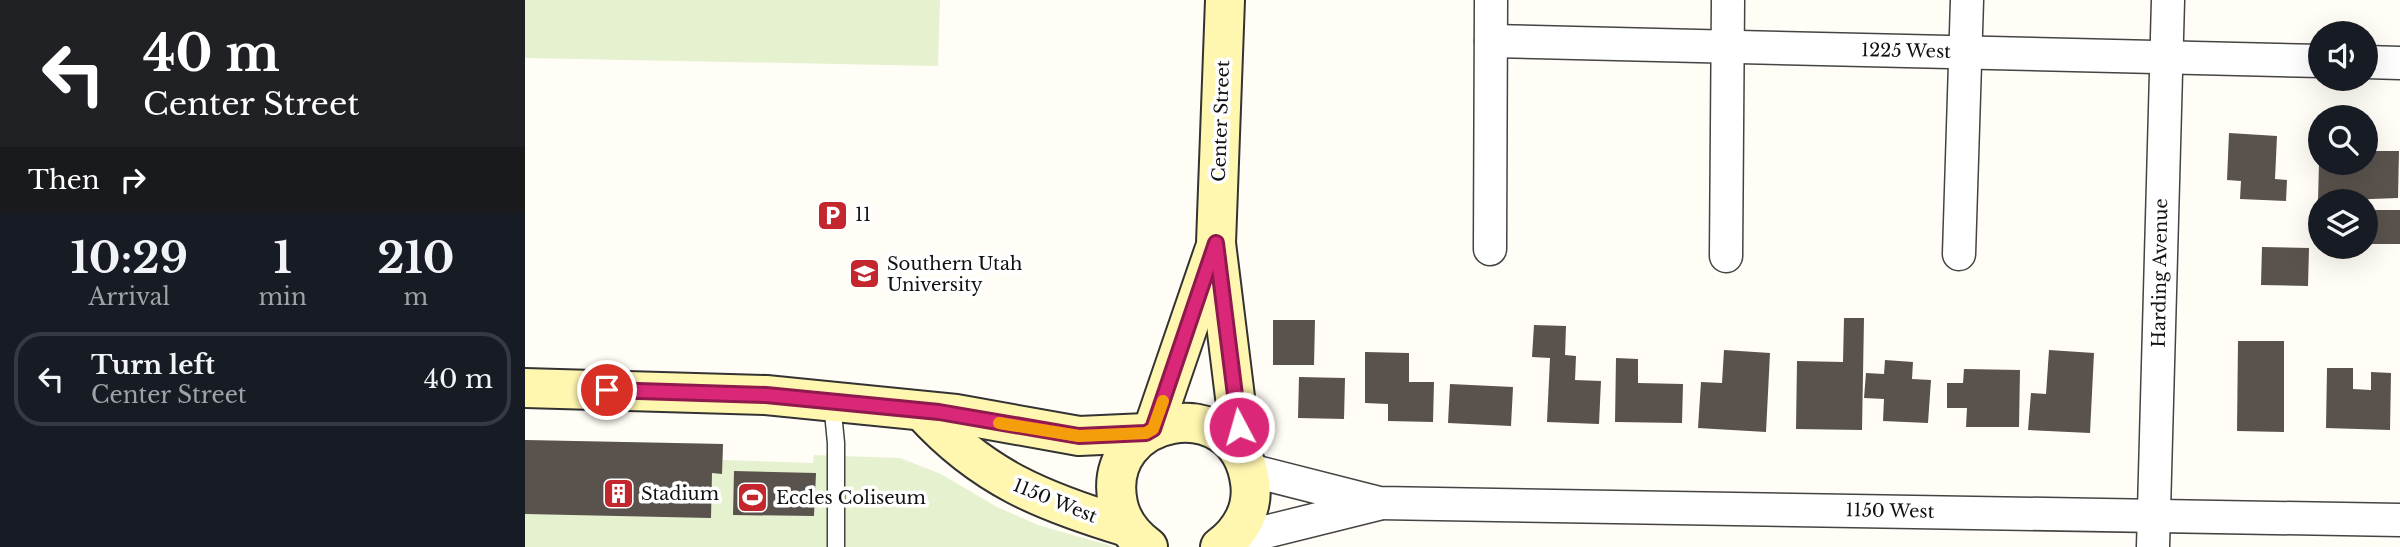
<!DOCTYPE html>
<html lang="en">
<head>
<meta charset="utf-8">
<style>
	body { margin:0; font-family:"Libre Baskerville",serif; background:#242831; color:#f1f3f6; height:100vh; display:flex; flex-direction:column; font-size:26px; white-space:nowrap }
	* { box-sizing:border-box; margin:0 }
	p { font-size:23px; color:#9ea1a6 }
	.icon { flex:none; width:38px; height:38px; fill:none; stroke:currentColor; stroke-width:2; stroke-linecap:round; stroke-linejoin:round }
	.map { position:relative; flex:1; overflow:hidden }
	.details { display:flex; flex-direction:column; background:#171b24; width:525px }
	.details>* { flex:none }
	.guide { background:#202124; color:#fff; overflow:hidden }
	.tools { position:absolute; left:1783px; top:21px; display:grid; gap:14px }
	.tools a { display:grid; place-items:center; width:70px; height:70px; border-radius:50%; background:#171b24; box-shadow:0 7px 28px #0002; font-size:35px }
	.pin { position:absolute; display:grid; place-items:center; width:60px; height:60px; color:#fff; margin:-30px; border:4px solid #fff; border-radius:50%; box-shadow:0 2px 7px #0007 }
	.me { position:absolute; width:77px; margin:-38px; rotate:354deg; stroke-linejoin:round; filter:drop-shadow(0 0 5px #0008) }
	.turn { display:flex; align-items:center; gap:24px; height:147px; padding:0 28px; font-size:32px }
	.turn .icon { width:91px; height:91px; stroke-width:2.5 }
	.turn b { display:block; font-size:49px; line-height:60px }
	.then { display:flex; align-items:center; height:66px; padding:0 28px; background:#0003; gap:14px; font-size:26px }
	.eta { display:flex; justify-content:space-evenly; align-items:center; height:119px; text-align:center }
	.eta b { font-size:42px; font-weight:800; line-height:49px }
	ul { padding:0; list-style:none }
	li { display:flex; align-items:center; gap:21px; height:94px; margin:0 14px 10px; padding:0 14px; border:4px solid #363941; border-radius:28px }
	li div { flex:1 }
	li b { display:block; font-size:26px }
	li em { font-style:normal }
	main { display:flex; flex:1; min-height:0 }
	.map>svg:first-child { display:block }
	.pitch { fill:#e6f2cf }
	.building { fill:#5a524d }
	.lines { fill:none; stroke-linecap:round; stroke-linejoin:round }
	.lane-casing { stroke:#444; stroke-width:19 }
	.street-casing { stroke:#444; stroke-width:35 }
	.secondary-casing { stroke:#333; stroke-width:42 }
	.lane { stroke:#fff; stroke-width:16 }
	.street { stroke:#fff; stroke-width:32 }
	.secondary { stroke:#fff6b0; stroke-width:38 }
	.route-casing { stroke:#8e194d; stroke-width:18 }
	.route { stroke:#db2777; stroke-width:12 }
	.slow { stroke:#f59e0b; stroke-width:12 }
	.labels { text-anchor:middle; stroke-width:7; stroke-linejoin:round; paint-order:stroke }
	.street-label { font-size:18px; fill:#111; stroke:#fff }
	.poi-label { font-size:18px; fill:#111; stroke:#fff; text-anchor:start }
</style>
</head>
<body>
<main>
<section class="details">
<div class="guide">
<div class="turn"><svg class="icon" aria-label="left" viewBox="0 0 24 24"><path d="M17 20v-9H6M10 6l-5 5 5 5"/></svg><div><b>40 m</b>Center Street</div></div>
<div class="then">Then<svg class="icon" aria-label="right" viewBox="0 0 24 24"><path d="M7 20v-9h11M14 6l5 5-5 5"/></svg></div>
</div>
<div class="eta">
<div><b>10:29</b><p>Arrival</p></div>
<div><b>1</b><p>min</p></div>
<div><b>210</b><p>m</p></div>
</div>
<ul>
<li><svg class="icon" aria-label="left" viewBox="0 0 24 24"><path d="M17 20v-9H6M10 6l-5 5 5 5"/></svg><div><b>Turn left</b><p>Center Street</p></div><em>40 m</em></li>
</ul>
</section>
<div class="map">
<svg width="1875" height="547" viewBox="0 0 1875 547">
	<rect width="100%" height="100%" fill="#fffdf5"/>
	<g class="pitch">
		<path d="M0 0H415L413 66 0 58Z"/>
		<path d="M0 440 198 444V460L288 463 289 455 375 458 416 474 472 507 513 525 590 547H0Z"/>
	</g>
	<g class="building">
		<path d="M1704 133 1752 136 1750 179 1762 180 1761 201 1715 199 1716 181 1702 180Z"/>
		<path d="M1841 151H1874L1873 198 1793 201 1794 163H1841Z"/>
		<rect x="1846" y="210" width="29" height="34"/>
		<path d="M1737 247 1784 248 1783 286 1736 285Z"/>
		<path d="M1319 318H1339L1337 430 1271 429 1272 361 1318 362Z"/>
		<path d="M748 320H790L789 365H748Z"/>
		<path d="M1009 325 1041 326 1040 355 1051 356 1050 380 1076 381 1074 424 1022 422 1025 358 1007 357Z"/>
		<path d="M1713 341H1759V432L1712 431Z"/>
		<path d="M1199 350 1245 353 1241 432 1173 428 1176 382 1197 383Z"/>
		<path d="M1524 350 1569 353 1565 433 1503 430 1506 393 1521 394Z"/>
		<path d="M840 352 884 353V382H909L908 422 863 421V404L840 403Z"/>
		<path d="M1091 358 1113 359V383L1158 384 1157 423 1090 422Z"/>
		<path d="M1360 360 1388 362 1387 379 1406 380 1403 423 1358 421 1359 399 1339 398 1341 373 1359 374Z"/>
		<path d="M1802 368H1828V389L1846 390V372L1866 373 1865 430 1801 428Z"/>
		<path d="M1439 369 1495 370 1494 427H1441L1442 408H1422V383H1438Z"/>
		<path d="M774 377 820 378 819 419 773 418Z"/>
		<path d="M925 384 988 387 986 426 923 423Z"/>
		<path d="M0 440 198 444 197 474 187 473 186 518 0 514Z"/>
		<path d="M209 471 291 473 289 516 208 515Z"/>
	</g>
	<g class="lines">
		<defs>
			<path id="lane" d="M307 402 311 443V547"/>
			<g id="street">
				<path d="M966 41 1796 61"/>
				<path d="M1841 62 1875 63"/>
				<path d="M965 249 966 0"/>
				<path d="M1434 254 1442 0"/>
				<path d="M1201 256 1203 0"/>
				<path d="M724 470 854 503 1875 520"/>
				<path d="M704 541 853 504"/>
				<path d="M1628 547 1643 0"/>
			</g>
			<g id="secondary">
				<path d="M700 0 691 243 717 454"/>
				<path d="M0 388 241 395 431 414 554 436 621 433"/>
				<path d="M398 412C458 478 519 502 602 527"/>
				<path d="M628 429 689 251"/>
				<path d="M623 547C608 536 597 523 593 504 574 414 712 388 725 482 729 508 716 532 695 547"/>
			</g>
		</defs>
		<use href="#lane" class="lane-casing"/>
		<use href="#street" class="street-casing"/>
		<use href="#secondary" class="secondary-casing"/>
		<use href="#lane" class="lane"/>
		<use href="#street" class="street"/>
		<use href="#secondary" class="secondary"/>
	</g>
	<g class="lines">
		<defs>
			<path id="route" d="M82 390 241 395 414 412 554 436 621 433 628 429 691 243 714 427"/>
		</defs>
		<use href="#route" class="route-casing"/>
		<use href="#route" class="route"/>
		<path class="slow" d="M474 423 554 436 621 433 628 429 638 401"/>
	</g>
	<defs>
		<symbol id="parking-square" viewBox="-11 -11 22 22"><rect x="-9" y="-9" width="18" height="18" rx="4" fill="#c4262e" stroke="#fff"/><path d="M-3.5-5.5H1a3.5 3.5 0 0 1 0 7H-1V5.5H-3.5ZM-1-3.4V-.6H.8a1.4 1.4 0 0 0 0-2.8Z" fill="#fff"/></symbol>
		<symbol id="university-square" viewBox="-11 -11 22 22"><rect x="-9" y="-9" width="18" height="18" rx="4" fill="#c4262e" stroke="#fff"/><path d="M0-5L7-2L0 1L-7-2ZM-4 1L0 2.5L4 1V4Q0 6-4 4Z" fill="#fff"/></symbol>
		<symbol id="building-square" viewBox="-11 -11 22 22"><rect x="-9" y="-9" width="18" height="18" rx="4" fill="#c4262e" stroke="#fff"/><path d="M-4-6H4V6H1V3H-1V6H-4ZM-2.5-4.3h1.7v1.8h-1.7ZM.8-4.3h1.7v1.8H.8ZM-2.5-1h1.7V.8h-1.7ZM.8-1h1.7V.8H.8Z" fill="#fff"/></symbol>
		<symbol id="stadium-square" viewBox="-11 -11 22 22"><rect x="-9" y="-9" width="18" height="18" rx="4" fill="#c4262e" stroke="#fff"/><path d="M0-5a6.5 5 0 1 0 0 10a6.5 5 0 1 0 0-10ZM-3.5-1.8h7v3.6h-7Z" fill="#fff"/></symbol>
	</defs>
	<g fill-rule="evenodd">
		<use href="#parking-square" x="290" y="198" width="35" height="35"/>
		<use href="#university-square" x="322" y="256" width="35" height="35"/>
		<use href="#building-square" x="76" y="476" width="35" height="35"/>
		<use href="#stadium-square" x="210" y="480" width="35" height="35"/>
	</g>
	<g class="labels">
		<g class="street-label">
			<text transform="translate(1381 51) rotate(1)" y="6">1225 West</text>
			<text transform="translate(696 121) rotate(-88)" y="6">Center Street</text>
			<text transform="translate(1635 273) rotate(-89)" y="6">Harding Avenue</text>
			<text transform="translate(530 501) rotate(22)" y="6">1150 West</text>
			<text transform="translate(1365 511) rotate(1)" y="6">1150 West</text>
		</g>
		<g class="poi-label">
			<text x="330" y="221">11</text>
			<text x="362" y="270">Southern Utah<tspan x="362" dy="21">University</tspan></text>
			<text x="116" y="500">Stadium</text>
			<text x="251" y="504">Eccles Coliseum</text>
		</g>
	</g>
</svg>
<div class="tools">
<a><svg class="icon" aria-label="sound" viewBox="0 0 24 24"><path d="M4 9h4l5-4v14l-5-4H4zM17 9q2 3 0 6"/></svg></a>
<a><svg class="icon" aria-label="search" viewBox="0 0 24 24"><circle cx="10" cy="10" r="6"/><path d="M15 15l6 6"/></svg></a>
<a><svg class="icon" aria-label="layers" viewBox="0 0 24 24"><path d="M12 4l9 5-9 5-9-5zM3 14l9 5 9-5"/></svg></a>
</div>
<div class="pin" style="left:82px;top:390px;background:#d93025"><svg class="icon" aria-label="arrive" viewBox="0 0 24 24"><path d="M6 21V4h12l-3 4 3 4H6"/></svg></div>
<svg class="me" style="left:714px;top:427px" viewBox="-20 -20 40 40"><circle r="17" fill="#db2777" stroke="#fff" stroke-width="3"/><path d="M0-11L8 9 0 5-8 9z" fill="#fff"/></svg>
</div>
</main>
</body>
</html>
